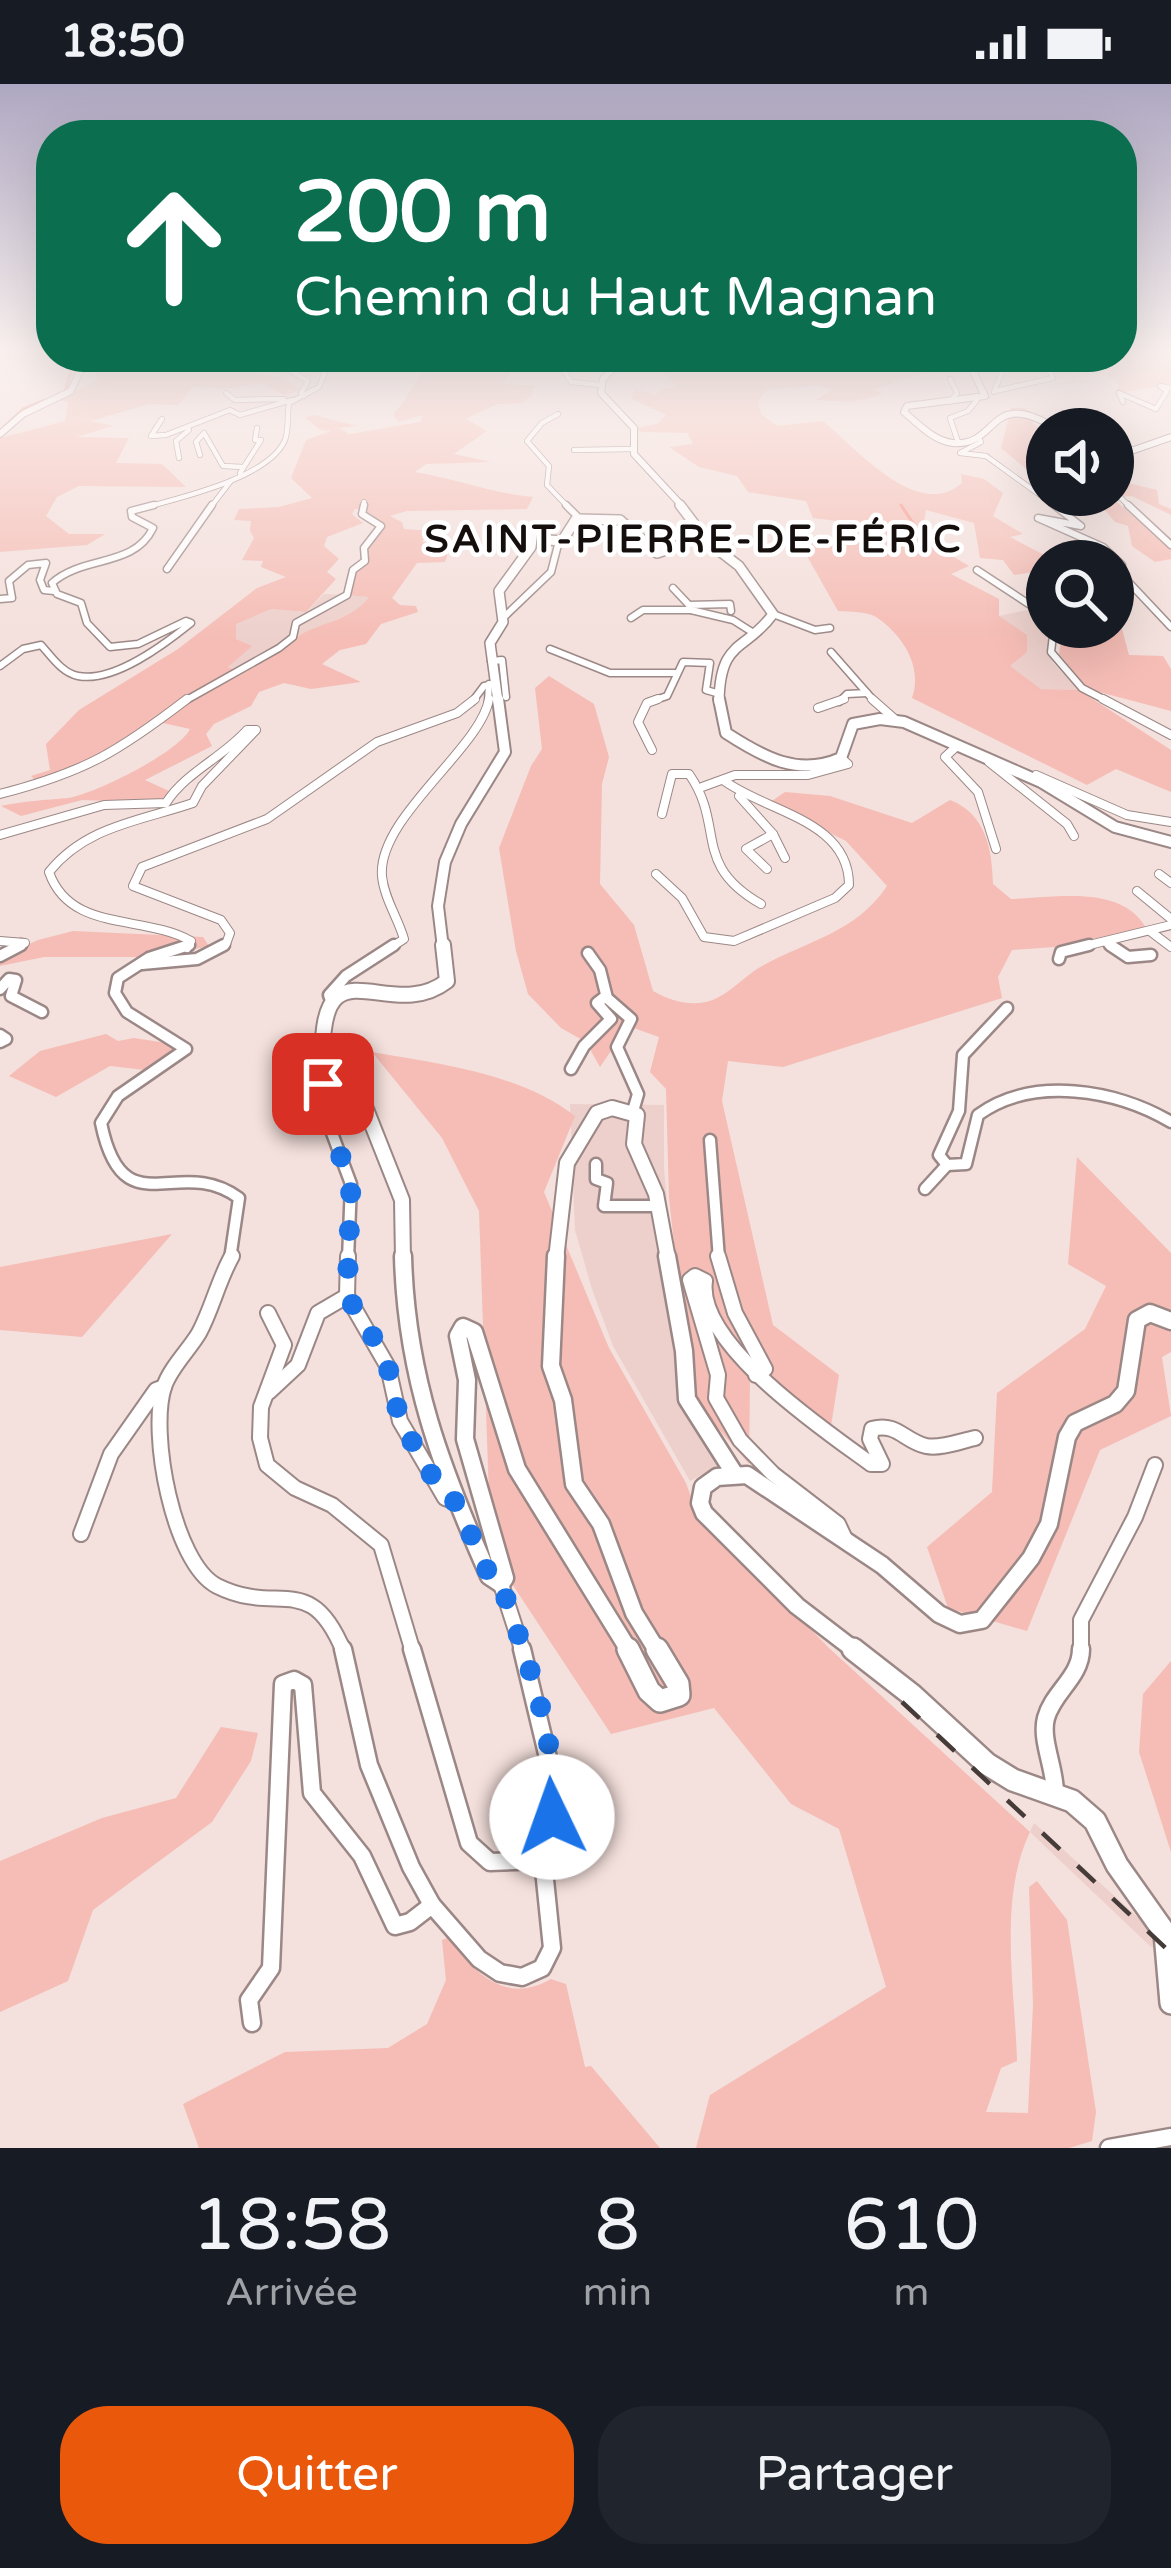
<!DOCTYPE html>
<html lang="fr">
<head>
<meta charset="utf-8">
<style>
	body { margin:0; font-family:"Varela Round",sans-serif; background:#20242c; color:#f1f3f6; height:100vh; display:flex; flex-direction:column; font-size:45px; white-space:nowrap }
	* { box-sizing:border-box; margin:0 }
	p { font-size:39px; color:#9ea1a6 }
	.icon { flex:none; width:66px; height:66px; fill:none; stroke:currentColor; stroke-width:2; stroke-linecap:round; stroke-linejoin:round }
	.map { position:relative; height:2064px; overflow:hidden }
	.sheet { display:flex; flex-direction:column; background:#171b24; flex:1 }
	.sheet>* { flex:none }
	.hud { position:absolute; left:36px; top:36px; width:1101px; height:252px; border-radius:48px; box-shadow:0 12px 48px #0002; background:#0b6e4f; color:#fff; overflow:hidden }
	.buttons { position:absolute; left:1026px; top:324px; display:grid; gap:24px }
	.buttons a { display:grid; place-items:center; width:108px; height:108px; border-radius:50%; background:#171b24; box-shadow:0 12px 48px #0002; font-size:60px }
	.pin { position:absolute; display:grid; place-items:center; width:102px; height:102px; color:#fff; margin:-51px; border-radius:24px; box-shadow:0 6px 18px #0006 }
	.me { position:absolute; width:132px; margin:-66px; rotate:357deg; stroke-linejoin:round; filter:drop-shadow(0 0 9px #0008) }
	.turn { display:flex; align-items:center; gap:42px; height:252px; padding:0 60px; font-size:54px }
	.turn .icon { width:156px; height:156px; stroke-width:2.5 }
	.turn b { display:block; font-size:84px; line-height:102px }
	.eta { display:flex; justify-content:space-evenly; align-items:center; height:204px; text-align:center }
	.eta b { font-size:72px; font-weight:600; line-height:84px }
	.action { display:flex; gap:24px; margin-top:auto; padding:24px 60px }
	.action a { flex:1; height:138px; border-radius:48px; background:#ea580c; color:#fff; font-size:48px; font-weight:600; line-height:138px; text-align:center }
	.action a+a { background:#20242c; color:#f1f3f6 }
	.status { display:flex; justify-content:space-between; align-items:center; height:84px; padding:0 60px; background:#171b24; direction:ltr }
	.status svg { height:33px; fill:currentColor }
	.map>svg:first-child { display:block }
	.built { fill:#edd0cb }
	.green { fill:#f5bdb5; fill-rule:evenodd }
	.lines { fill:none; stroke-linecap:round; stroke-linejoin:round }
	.stream { stroke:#f79487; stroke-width:3 }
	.minor-far5-casing { stroke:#9b8886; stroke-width:6 }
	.minor-far4-casing { stroke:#9b8886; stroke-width:9 }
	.minor-far3-casing { stroke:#9b8886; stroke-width:10 }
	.minor-far2-casing { stroke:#9b8886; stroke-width:15 }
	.minor-far1-casing { stroke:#9b8886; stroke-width:18 }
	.minor-casing { stroke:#9b8886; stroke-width:21 }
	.tertiary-far5-casing { stroke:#9b8886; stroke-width:8 }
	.tertiary-far4-casing { stroke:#9b8886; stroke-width:12 }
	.tertiary-far3-casing { stroke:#9b8886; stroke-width:14 }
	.tertiary-far2-casing { stroke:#9b8886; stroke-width:18 }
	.tertiary-far1-casing { stroke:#9b8886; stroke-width:21 }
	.tertiary-casing { stroke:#9b8886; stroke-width:26 }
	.minor-far5 { stroke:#fff; stroke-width:4.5 }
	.minor-far4 { stroke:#fff; stroke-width:6 }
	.minor-far3 { stroke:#fff; stroke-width:8 }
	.minor-far2 { stroke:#fff; stroke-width:10 }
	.minor-far1 { stroke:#fff; stroke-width:14 }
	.minor { stroke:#fff; stroke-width:16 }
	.tertiary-far5 { stroke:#fff; stroke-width:6 }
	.tertiary-far4 { stroke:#fff; stroke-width:9 }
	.tertiary-far3 { stroke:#fff; stroke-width:10 }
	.tertiary-far2 { stroke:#fff; stroke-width:14 }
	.tertiary-far1 { stroke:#fff; stroke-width:16 }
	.tertiary { stroke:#fff; stroke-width:21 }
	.rail { stroke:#453c3a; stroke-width:4.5; stroke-dasharray:24 24; stroke-linecap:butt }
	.route { stroke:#1a73e8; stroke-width:21; stroke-dasharray:0 37.8 }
	.labels { text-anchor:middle; stroke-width:9; stroke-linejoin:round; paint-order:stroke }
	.far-district-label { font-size:39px; font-weight:bold; letter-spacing:3px; fill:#140e0d; stroke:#fff }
</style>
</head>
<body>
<div class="status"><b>18:50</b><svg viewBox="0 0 49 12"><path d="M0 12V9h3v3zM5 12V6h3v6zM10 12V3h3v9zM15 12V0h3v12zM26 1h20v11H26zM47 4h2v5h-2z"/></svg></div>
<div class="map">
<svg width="1171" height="2064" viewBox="0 0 1171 2064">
	<rect width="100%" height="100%" fill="#f4e0dc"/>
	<g class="built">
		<path d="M324 510 370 512 360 525 298 552 265 577 241 588 227 582 251 562 236 555V539L271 525 306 528Z"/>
		<path d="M1032 525 1047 535 1052 578 1079 606 1041 605 1009 582 999 532Z"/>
		<path d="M570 1020 664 1021V1084L681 1277 724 1379 690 1397 613 1262 592 1205 575 1146Z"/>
		<path d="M1034 1739 1154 1848 1171 1877 1149 1861 1030 1748Z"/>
	</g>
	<g class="green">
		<path d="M1122 268H1171V300L1114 310 1119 301 1107 290 1112 287 1092 280 1088 273H1122Z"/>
		<path d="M155 273H213L232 285 283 294 302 306 284 311 262 299 224 305 194 302 178 321 149 320 91 337 113 342 77 353 129 354 116 379 162 380 186 403 79 402 57 413 46 432 69 450H105L87 461 0 468V354L65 337 68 318 58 316 96 297 98 279H151Z"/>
		<path d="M432 273H522L503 300 534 301 532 311 522 319 497 320 466 335 487 347 454 370 491 378 426 380 415 388C455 395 492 409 533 413L527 425 407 427 390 432 402 438 404 445 435 447 421 458 452 457 445 478 417 479 392 514 400 521 416 522 418 528 381 540 366 560 340 566 322 580 361 598 311 605 284 599 259 608 251 622 214 640 206 650 212 662 145 696 171 708 162 719 82 716 21 732 1 722C24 717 45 716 68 714 95 710 179 668 190 645L154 637 95 676 37 698 31 692 50 686 46 660 79 626 178 565 257 504 286 493 261 483 263 477 242 476 254 454 250 447 251 437 234 436 239 425 279 423 312 414 291 394 306 356 331 347 320 346 305 333 315 331 356 342 340 344 349 350 420 338 423 331 398 338 393 330C410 314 416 293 432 273ZM355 425 364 426 381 443 363 469 365 477 351 491 347 511 369 513C353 535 323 538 300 551 279 562 263 578 241 588L228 583 252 562 236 555V540L271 525 306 528 336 495 327 488 339 475 324 462 327 453 363 439 352 430Z"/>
		<path d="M658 273H854C874 279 922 275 949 278L953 288C920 288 903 295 873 306L883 310 852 318 816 316 832 306 817 301 767 306 758 317 761 330 777 342 823 337C856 364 918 438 962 399L961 390 984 395 1003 409 993 432 1023 450 1010 453 1056 477H1047V486L1014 491 1003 476 980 474 974 439 926 426 922 449 908 438 917 451 969 482 951 490 999 515V532L1027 551V568L1010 582 1041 605 1079 606 1171 666V708L1116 685 1087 701 912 614C923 583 903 551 876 533 866 527 850 528 838 527L803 465 822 454 860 451 844 438 813 434 806 417 748 408 737 392 699 383 669 363 693 360 687 349 640 348 636 344 657 340 666 331 632 315 635 305 655 311 664 304 676 303 660 285Z"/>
		<path d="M1011 324H1024L1040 334 1032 339 1047 350V396L1037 394 1001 364Z"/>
		<path d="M1113 390 1116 396 1157 406 1159 420 1171 425V431L1132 412 1111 413 1171 464V475L1155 478 1132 462 1128 442 1115 438 1102 423 1074 411H1113Z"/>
		<path d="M1113 538 1122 545 1129 571 1163 572 1171 585V627L1088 605 1059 570 1063 543H1113Z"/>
		<path d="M549 592 594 620 609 673 602 700 600 800 634 841 653 907C669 916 687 922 706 918 726 914 744 892 762 882 807 857 857 848 887 802L846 757 769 719 785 708 830 712 912 739 950 716C986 730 992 765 993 800L1011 815C1055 814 1121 800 1146 844L1054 863 1012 866 998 893 1002 914 783 983 728 977 722 1017 773 1241 839 1291 831 1342 750 1296 749 1380 691 1313 669 1114 666 1005 650 988 659 953 628 942 600 983 586 958 561 944 528 910 516 867 499 764 531 682 542 665 535 604Z"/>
		<path d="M73 847 203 853 209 862 158 873H44L0 882V874L38 856Z"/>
		<path d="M106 950 118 957 134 954 179 961 178 967 145 986 110 982 56 1013 9 992 40 967Z"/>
		<path d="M372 968C439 980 520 989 575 1032L544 1108 609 1264 686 1399 697 1430 829 1564 1030 1748C998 1814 1015 1905 1017 1977L1001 1984 986 2028 1028 2029 1033 1921 1029 1803 1037 1797 1067 1836 1096 2028 1092 2057 1069 2064H696L710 2011 886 1903 839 1745 791 1720 714 1624 611 1650 491 1468 479 1127 442 1054Z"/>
		<path d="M1077 1073 1171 1169V1268L1162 1273 1171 1332 1100 1366 1027 1547 948 1524 927 1463 992 1408 997 1309 1085 1245 1106 1202 1068 1180Z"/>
		<path d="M172 1150 82 1253 0 1246V1183Z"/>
		<path d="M1171 1577V1768L1139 1668 1143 1610Z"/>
		<path d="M221 1643 258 1649 251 1677 212 1738 93 1826 68 1897 0 1928V1777L102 1734 176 1714Z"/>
		<path d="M450 1853C473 1890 507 1921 551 1895L566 1900 585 1983 591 1982 660 2064H199L183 2020 285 1968 388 1964 427 1940 446 1896 442 1856Z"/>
	</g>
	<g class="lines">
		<g class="stream">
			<path d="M65 308 73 280 81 273"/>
			<path d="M4 343 23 325 45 316"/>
			<path d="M901 421 917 445 948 471"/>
		</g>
		<defs>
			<g id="minor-far5">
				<path d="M547 273V279L563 285 571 298 601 301"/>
				<path d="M269 274 308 297 301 309 304 312"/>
				<path d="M950 295 957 309 950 318"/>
				<path d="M995 307 1053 294 1043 273"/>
				<path d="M994 308 1002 288 998 273"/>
				<path d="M226 309 235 316 284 315"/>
				<path d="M1123 318 1119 309 1156 325 1167 307 1160 302 1171 304"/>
				<path d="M558 330 542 339 527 357 549 382 547 401 569 424"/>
				<path d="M162 335 151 352 166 351 230 326 240 331 292 316"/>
				<path d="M978 353 981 358 960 369 986 372 1058 424"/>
				<path d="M958 358 950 334 968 327 977 316"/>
				<path d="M574 366 634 365"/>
				<path d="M200 371 196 358 204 349 223 382 243 383"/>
				<path d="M179 374 176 357 189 346"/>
				<path d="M240 389 261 356H255L257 344"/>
				<path d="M1119 412 1131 424"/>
				<path d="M143 424C179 414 269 394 285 356 289 346 287 331 289 319L319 303 327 283 354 273"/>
				<path d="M210 424 230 398"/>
				<path d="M363 424 364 418"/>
			</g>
			<g id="minor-far4">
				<path d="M566 421 579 434"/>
				<path d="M1054 421 1081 442 1038 434 1103 463 1122 481V491L1171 543"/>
				<path d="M1128 421 1171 461"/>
				<path d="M167 485 212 421"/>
				<path d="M977 486 1047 532"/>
				<path d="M673 504 689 521"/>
				<path d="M0 515 12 514 9 497 28 481 46 479 40 496 44 506 54 507"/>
				<path d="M731 527 730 520 689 521 691 526 733 536 752 548"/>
				<path d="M773 530 815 546 830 544"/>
				<path d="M503 534 551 488 559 457"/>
				<path d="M631 534 643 526H691"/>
				<path d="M1054 543 1051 568 1082 604 1109 618"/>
				<path d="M550 565 610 589H677"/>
				<path d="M831 568 875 618"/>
				<path d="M491 577 502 576 506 613"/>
				<path d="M0 582 23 565 41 561C51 572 62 589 78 592 114 599 165 560 191 539L186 537 138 560 110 563 87 539 81 519 57 510 52 499C83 471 134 484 153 444L132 433 131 427 154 421"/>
				<path d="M183 618 279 564 293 553 296 539 347 511 353 486 365 477 364 464 381 442 362 430 364 421"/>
				<path d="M472 618 484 602 496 600"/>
				<path d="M488 618 489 600"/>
				<path d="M649 618 667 612 683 578 710 579 706 606 720 610"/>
				<path d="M839 618 847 610 867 609"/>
			</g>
			<g id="minor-far3">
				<path d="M872 615 897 637"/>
				<path d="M1103 615 1171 651"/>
				<path d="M818 624 844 615"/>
				<path d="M957 662 945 673 978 708 996 765"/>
				<path d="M652 666 638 638 647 619 658 615"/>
				<path d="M989 678 1067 740 1074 752"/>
				<path d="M1036 691 1127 731 1171 738"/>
				<path d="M702 703 735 691H808L848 680 841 674"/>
				<path d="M0 710C85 688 118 668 187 615"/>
				<path d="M739 712 773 750"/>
				<path d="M662 730 672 690H689C726 743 691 780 761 820"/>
				<path d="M0 751 104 721 166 719C186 688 222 674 247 646H256L202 702 193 719C140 737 86 742 49 788 70 849 143 830 191 857L187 864"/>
				<path d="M767 785 746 765 773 750 785 774"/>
				<path d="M656 790 682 814 704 853 734 857 835 814 849 801C849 736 766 728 723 696"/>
				<path d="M1159 790 1171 799"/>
				<path d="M1137 807 1171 835"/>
				<path d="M1150 847 1171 863"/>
				<path d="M0 857 25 859 15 864"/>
				<path d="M1108 860 1114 864"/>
				<path d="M218 864 226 860 230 849 221 836 133 802 142 783 267 735 377 658 457 629 475 615"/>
				<path d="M390 864 404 855C398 834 384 814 382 792 377 734 481 664 489 615"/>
				<path d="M1077 864 1171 841"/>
			</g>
			<g id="minor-far2">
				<path d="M189 861 149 874 118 894 115 909 127 928 186 965 118 1012 101 1039C123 1146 178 1069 239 1114L230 1175"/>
				<path d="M1110 861 1128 873 1151 871"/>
				<path d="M588 869 600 886 607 914 631 935 617 963 638 1010 633 1027"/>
				<path d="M0 872 21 861"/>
				<path d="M1059 875 1061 868 1089 861"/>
				<path d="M142 880 197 875 224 861"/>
				<path d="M0 905 9 895 16 896 11 912 42 928"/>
				<path d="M332 919 329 911 346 892 394 861"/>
				<path d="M1007 924 963 971 959 1027 939 1071 947 1081 966 1080 978 1031C1033 991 1117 1006 1171 1038"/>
				<path d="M0 951 6 955 0 958"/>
				<path d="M571 985 584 962 611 935 597 919 606 912"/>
				<path d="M325 987 326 1033 351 1100 348 1175"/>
				<path d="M710 1056 719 1175"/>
				<path d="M596 1080V1095L607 1099 604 1122H657"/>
				<path d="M925 1105 947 1081"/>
			</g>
			<g id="minor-far1">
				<path d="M232 1172C218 1197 212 1225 199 1249 189 1266 170 1284 164 1303 149 1348 173 1479 217 1502 279 1533 310 1485 344 1568"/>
				<path d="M348 1172 347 1212 388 1283 400 1337 445 1414 456 1418"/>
				<path d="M718 1172 735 1229 765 1285 756 1291"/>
				<path d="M268 1229 284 1261 261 1323 260 1354 267 1381 295 1404 332 1421 381 1461 413 1568"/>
				<path d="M269 1308 298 1281 318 1229 347 1212"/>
				<path d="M81 1450 111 1370 156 1306 164 1303"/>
				<path d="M845 1455 838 1440 773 1390 740 1356 716 1314 718 1291 690 1196 695 1192 705 1197C696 1260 826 1347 871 1380H882L870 1355 872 1345C897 1338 904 1357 926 1362 940 1365 961 1357 975 1354"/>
				<path d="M501 1500 523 1568"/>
				<path d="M1081 1568V1536L1135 1433 1155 1381"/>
			</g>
			<g id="minor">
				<path d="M343 1565 369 1681 411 1783 432 1821 479 1875 500 1889 522 1893 542 1884 552 1864 543 1776 554 1699 522 1565"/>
				<path d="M412 1565 469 1759 490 1778 543 1776"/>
				<path d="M1055 1711C1056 1686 1040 1656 1046 1634 1053 1608 1081 1593 1081 1565"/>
				<path d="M252 1939 249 1916 271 1884 283 1600 294 1596 303 1601 312 1709 362 1772 395 1842 410 1838 432 1821"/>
				<path d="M1109 2064 1171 2053"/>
			</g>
			<g id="tertiary-far5">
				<path d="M624 273 603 295 601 309 634 344V370L684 424"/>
				<path d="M966 273 985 312 907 322 904 328C918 340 934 357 953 359 1000 363 987 302 1057 345"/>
				<path d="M0 350 23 330 71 307 86 273"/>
				<path d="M1113 366H1134L1171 353"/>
			</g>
			<g id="tertiary-far4">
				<path d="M680 421 708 458 739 482 773 530C746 568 720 554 719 618"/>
				<path d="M498 618 490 559 503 538 499 507 531 463 533 447 542 446 548 456 562 457 576 435 620 436 657 469 663 467 665 452 702 451"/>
			</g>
			<g id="tertiary-far3">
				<path d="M719 615 726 649C763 673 798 693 841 674L853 640 880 635 904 638 1041 698 1115 743 1171 758"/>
				<path d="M443 864 438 822 445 778 461 740 505 668 498 615"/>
			</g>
			<g id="tertiary-far2">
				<path d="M403 1175 402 1116 364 1020 323 984C317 848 388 943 447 897L443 861"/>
				<path d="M556 1175 567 1079 597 1029 612 1024 637 1031 634 1060 656 1110 668 1175"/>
			</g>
			<g id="tertiary-far1">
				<path d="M403 1172C406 1292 441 1384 489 1492L501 1500"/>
				<path d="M556 1172 551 1282 563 1316 574 1400 601 1440 634 1529 658 1568"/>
				<path d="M667 1172 684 1267 687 1315 734 1389"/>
				<path d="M501 1500 505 1494 465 1355 467 1296 458 1252 463 1243 474 1248 517 1385 630 1568"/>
				<path d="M857 1568 797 1522 704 1429 700 1419 703 1403 717 1393 747 1391 882 1481 939 1530 960 1540 982 1536 1031 1474 1049 1440 1067 1353 1075 1339 1115 1320 1126 1307 1137 1236 1150 1229 1171 1237"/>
			</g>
			<g id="tertiary">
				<path d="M628 1565 649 1607 660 1617 679 1611 678 1600 657 1565"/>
				<path d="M853 1565 912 1611 987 1680 1013 1696 1072 1717 1095 1737 1117 1781 1165 1849 1171 1919"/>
			</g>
		</defs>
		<use href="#minor-far5" class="minor-far5-casing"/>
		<use href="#minor-far4" class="minor-far4-casing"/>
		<use href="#minor-far3" class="minor-far3-casing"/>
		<use href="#minor-far2" class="minor-far2-casing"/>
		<use href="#minor-far1" class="minor-far1-casing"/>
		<use href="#minor" class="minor-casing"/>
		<use href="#tertiary-far5" class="tertiary-far5-casing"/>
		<use href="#tertiary-far4" class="tertiary-far4-casing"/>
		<use href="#tertiary-far3" class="tertiary-far3-casing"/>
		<use href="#tertiary-far2" class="tertiary-far2-casing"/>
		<use href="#tertiary-far1" class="tertiary-far1-casing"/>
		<use href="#tertiary" class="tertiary-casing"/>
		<use href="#minor-far5" class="minor-far5"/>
		<use href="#minor-far4" class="minor-far4"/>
		<use href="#minor-far3" class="minor-far3"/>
		<use href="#minor-far2" class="minor-far2"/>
		<use href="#minor-far1" class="minor-far1"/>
		<use href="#minor" class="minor"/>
		<use href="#tertiary-far5" class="tertiary-far5"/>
		<use href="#tertiary-far4" class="tertiary-far4"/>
		<use href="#tertiary-far3" class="tertiary-far3"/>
		<use href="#tertiary-far2" class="tertiary-far2"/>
		<use href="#tertiary-far1" class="tertiary-far1"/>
		<use href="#tertiary" class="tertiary"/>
		<path class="rail" d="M902 1618 1171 1869"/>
	</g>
	<linearGradient id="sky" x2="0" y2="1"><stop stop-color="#aea7c1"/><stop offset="0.48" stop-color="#faf1ef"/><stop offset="1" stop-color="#faf1ef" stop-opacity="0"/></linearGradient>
	<rect width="1171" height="557" fill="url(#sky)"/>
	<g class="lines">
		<path class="route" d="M323 1000 326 1033 351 1100 347 1212 375 1256 388 1283 400 1337 445 1414 456 1418 492 1497 501 1500C525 1572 560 1657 552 1733"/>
	</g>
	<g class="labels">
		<g class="far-district-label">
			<text x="694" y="468">SAINT-PIERRE-DE-FÉRIC</text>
		</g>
	</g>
</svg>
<div class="buttons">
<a><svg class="icon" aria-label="sound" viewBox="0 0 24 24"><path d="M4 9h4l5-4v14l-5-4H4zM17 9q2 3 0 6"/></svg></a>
<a><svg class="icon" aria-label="search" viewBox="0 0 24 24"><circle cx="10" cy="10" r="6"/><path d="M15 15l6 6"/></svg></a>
</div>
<div class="pin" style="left:323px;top:1000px;background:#d93025"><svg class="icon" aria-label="arrive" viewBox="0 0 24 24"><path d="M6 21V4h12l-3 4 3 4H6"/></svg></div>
<svg class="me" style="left:552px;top:1733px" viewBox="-20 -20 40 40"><circle r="19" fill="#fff"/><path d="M0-13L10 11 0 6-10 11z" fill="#1a73e8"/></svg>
<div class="hud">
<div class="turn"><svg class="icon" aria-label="ahead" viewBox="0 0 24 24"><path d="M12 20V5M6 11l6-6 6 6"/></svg><div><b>200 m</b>Chemin du Haut Magnan</div></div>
</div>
</div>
<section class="sheet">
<div class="eta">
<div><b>18:58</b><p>Arrivée</p></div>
<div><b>8</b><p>min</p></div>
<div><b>610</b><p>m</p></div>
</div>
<div class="action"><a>Quitter</a><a>Partager</a></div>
</section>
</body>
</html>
